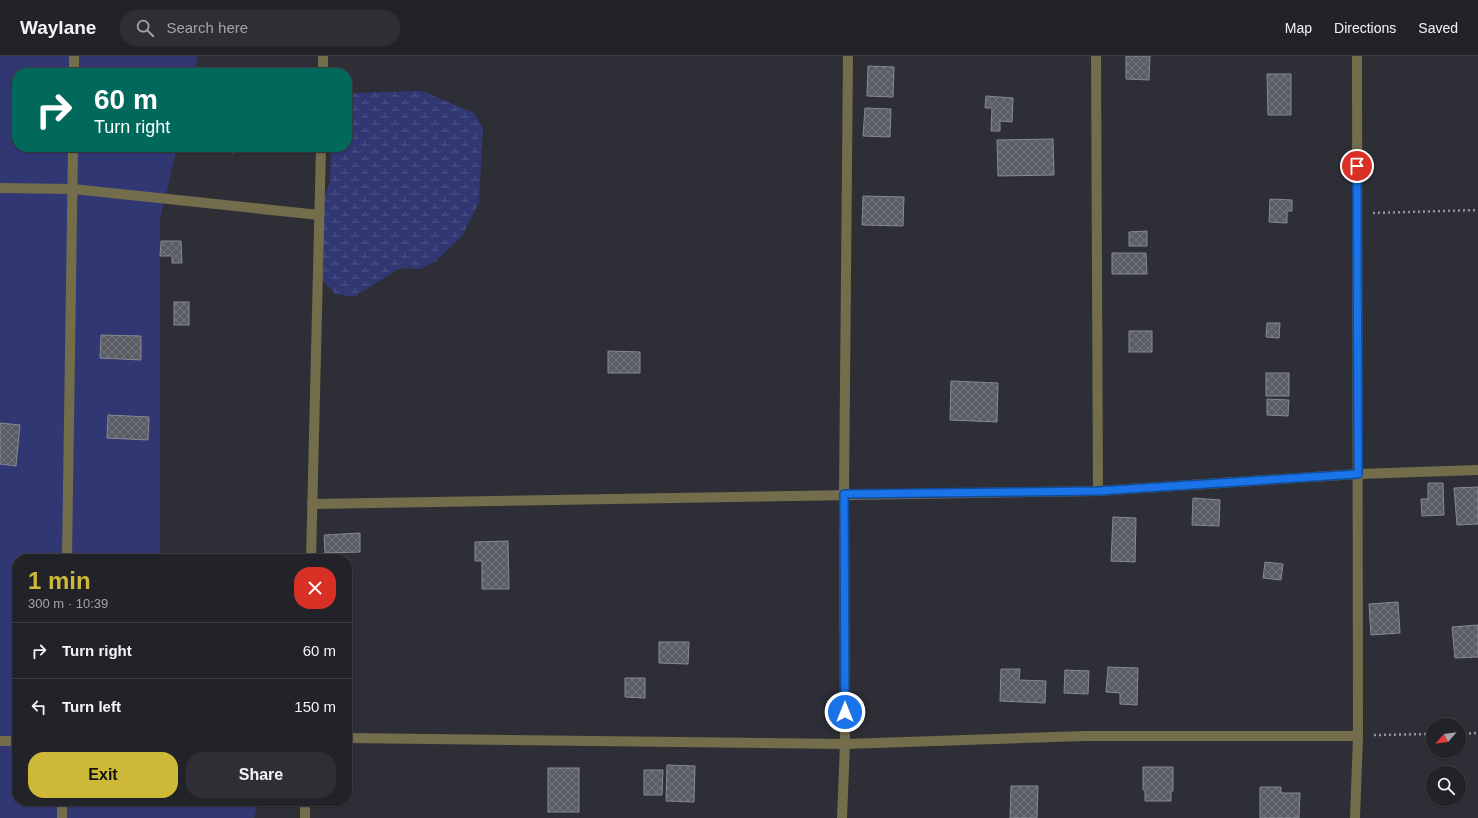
<!DOCTYPE html>
<html lang="en">
<head>
<meta charset="utf-8">
<style>
	body { margin:0; font-family:Arial,sans-serif; background:#2e2f34; color:#f1f3f6; height:100vh; display:flex; flex-direction:column; font-size:15px; white-space:nowrap }
	* { box-sizing:border-box; margin:0 }
	p { font-size:13px; color:#a2a4a8 }
	.icon { flex:none; width:22px; height:22px; fill:none; stroke:currentColor; stroke-width:2; stroke-linecap:round; stroke-linejoin:round }
	.map { position:relative; flex:1; overflow:hidden }
	.sheet { position:absolute; left:12px; top:498px; width:340px; height:252px; display:flex; flex-direction:column; background:#222328; border-radius:16px; box-shadow:0 1px 3px #0004,0 0 0 1px #3f4045 }
	.sheet>* { flex:none }
	.guide { position:absolute; left:12px; top:12px; width:340px; height:84px; border-radius:16px; box-shadow:0 1px 3px #0004,0 0 0 1px #3f4045; background:#00695c; color:#fff; overflow:hidden }
	.needle { width:26px; rotate:242deg }
	.tools { position:absolute; left:1426px; top:662px; display:grid; gap:8px }
	.tools a { display:grid; place-items:center; width:40px; height:40px; border-radius:50%; background:#222328; box-shadow:0 1px 3px #0004,0 0 0 1px #3f4045; font-size:20px }
	.pin { position:absolute; display:grid; place-items:center; width:34px; height:34px; color:#fff; margin:-17px; border:2px solid #fff; border-radius:50%; box-shadow:0 1px 4px #0007 }
	.me { position:absolute; width:44px; margin:-22px; rotate:0deg; stroke-linejoin:round; filter:drop-shadow(0 0 3px #0008) }
	.turn { display:flex; align-items:center; gap:14px; height:84px; padding:0 16px; font-size:18px }
	.turn .icon { width:52px; height:52px; stroke-width:2.5 }
	.turn b { display:block; font-size:28px; line-height:34px }
	.round { display:grid; place-items:center; flex:none; width:42px; height:42px; border-radius:16px; background:#2e2f34 }
	.headline { display:flex; align-items:center; justify-content:space-between; height:68px; padding:0 16px }
	h1 { font-size:24px; font-weight:700; line-height:30px; color:#ceb837 }
	.action { display:flex; gap:8px; margin-top:auto; padding:8px 16px }
	.action a { flex:1; height:46px; border-radius:16px; background:#ceb837; color:#111; font-size:16px; font-weight:700; line-height:46px; text-align:center }
	.action a+a { background:#2e2f34; color:#f1f3f6 }
	ul { padding:0; list-style:none }
	li { display:flex; align-items:center; gap:12px; height:56px; padding:0 16px; border-top:1px solid #3f4045 }
	li div { flex:1 }
	li b { display:block; font-size:15px }
	li em { font-style:normal }
	header { display:flex; align-items:center; gap:24px; box-sizing:border-box; height:56px; padding:0 20px; background:#222328; border-bottom:1px solid #3f4045 }
	header strong { font-size:19px }
	nav { display:flex; gap:22px; margin-inline-start:auto; font-size:14px }
	.search { width:280px; height:36px; background:#2e2f34; display:flex; align-items:center; gap:10px; box-sizing:border-box; padding:0 14px; border-radius:16px; color:#a2a4a8; font-size:15px }
	.map>svg:first-child { display:block }
	.grass { fill:#303773 }
	.wetland { fill:url(#wetland-marsh) }
	.building { fill:url(#building-cross-hatch); stroke:#878991 }
	.lines { fill:none; stroke-linecap:round; stroke-linejoin:round }
	.path { stroke:#94959b; stroke-width:2.5; stroke-dasharray:2 3; stroke-linecap:butt }
	.minor { stroke:#736d4b; stroke-width:10 }
	.route-casing { stroke:#114b97; stroke-width:10 }
	.route { stroke:#1a73e8; stroke-width:7 }
</style>
</head>
<body>
<header>
<strong>Waylane</strong>
<div class="search"><svg class="icon" aria-label="search" viewBox="0 0 24 24"><circle cx="10" cy="10" r="6"/><path d="M15 15l6 6"/></svg>Search here</div>
<nav><a>Map</a><a>Directions</a><a>Saved</a></nav>
</header>
<div class="map">
<svg width="1478" height="762" viewBox="0 0 1478 762">
	<defs>
		<pattern id="wetland-marsh" width="20" height="14" patternUnits="userSpaceOnUse"><rect width="20" height="14" fill="#303773"/><path d="M1 5h8M5 5V1M11 12h8M15 12V8" fill="none" stroke="#4e5488"/></pattern>
		<pattern id="building-cross-hatch" width="8" height="8" patternUnits="userSpaceOnUse"><rect width="8" height="8" fill="#5b5d65"/><path d="M0 0l8 8M0 8l8-8" fill="none" stroke="#73757c"/></pattern>
	</defs>
	<rect width="100%" height="100%" fill="#2e2f36"/>
	<path class="grass" d="M0 0H198L194 17H17V91H177L160 163V503H17V745H258L254 762H0Z"/>
	<path class="wetland" d="M422 35 474 57 483 72 479 146 463 179 436 205 420 213 400 212 354 241 335 238 322 223 314 167 330 126 331 91H347V37Z"/>
	<g class="building">
		<path d="M1126 0H1150L1149 24 1126 23Z"/>
		<path d="M868 10 894 11 893 41 867 40Z"/>
		<path d="M1267 18H1291V59H1268Z"/>
		<path d="M986 40 1013 42 1012 66 1000 65V75H991L992 52H985Z"/>
		<path d="M865 52 891 53 890 81 863 80Z"/>
		<path d="M1053 83 1054 119 998 120 997 84Z"/>
		<path d="M231 91H245L246 94 232 97Z"/>
		<path d="M863 140 904 141 903 170 862 169Z"/>
		<path d="M1270 143 1292 144V155H1287V167L1269 166Z"/>
		<path d="M1147 175V190H1129V176Z"/>
		<path d="M161 185H181L182 207H172V200H160Z"/>
		<path d="M1112 197H1146L1147 218H1112Z"/>
		<rect x="174" y="246" width="15" height="23"/>
		<path d="M1267 267H1280L1279 282 1266 281Z"/>
		<rect x="1129" y="275" width="23" height="21"/>
		<path d="M101 279 141 280V304L100 302Z"/>
		<path d="M608 295 640 296V317H608Z"/>
		<rect x="1266" y="317" width="23" height="23"/>
		<path d="M951 325 998 327 997 366 950 364Z"/>
		<path d="M1267 343 1289 344 1288 360 1267 359Z"/>
		<path d="M108 359 149 361 148 384 107 382Z"/>
		<path d="M0 367 20 369 16 410 0 408Z"/>
		<path d="M1428 427H1443L1444 459 1422 460 1421 443H1428Z"/>
		<path d="M1478 431V468L1457 469 1454 432Z"/>
		<path d="M1193 442 1220 444 1219 470 1192 469Z"/>
		<path d="M1113 461 1136 462 1135 506 1111 505Z"/>
		<path d="M360 477V496L325 497 324 479Z"/>
		<path d="M508 485 509 533H482V505H475V486Z"/>
		<path d="M1265 506 1283 508 1281 524 1263 522Z"/>
		<path d="M1398 546 1400 577 1371 579 1369 548Z"/>
		<path d="M1478 569V601L1455 602 1452 571Z"/>
		<path d="M659 586H689L688 608 659 607Z"/>
		<path d="M1108 611 1138 612 1137 649 1120 648V637L1106 636Z"/>
		<path d="M1001 613H1020L1019 624 1046 625 1045 647 1000 645Z"/>
		<path d="M1065 614 1089 615 1088 638 1064 637Z"/>
		<path d="M625 622H645V642L625 641Z"/>
		<path d="M667 709 695 710 694 746 666 745Z"/>
		<path d="M1143 711H1173V735H1171V745H1145V734H1143Z"/>
		<rect x="548" y="712" width="31" height="44"/>
		<path d="M644 714H663L662 739H644Z"/>
		<path d="M1011 730H1038L1037 762H1010Z"/>
		<path d="M1260 731H1281V737H1300L1299 762H1260Z"/>
	</g>
	<g class="lines">
		<g class="path">
			<path d="M1373 157 1478 154"/>
			<path d="M1459 678 1478 677"/>
			<path d="M1374 679 1433 678"/>
		</g>
		<g class="minor">
			<path d="M1096 0 1098 435"/>
			<path d="M74 17V0"/>
			<path d="M323 17V0"/>
			<path d="M0 132 73 133 319 159"/>
			<path d="M312 448 1098 435 1358 418 1478 414"/>
			<path d="M67 503 73 91"/>
			<path d="M311 503 321 91"/>
			<path d="M347 682 845 688 1085 680H1358"/>
			<path d="M0 685H17"/>
			<path d="M62 762V745"/>
			<path d="M305 762V745"/>
			<path d="M842 762 845 688 844 438 848 0"/>
			<path d="M1355 762 1358 680 1357 0"/>
		</g>
	</g>
	<g class="lines">
		<defs>
			<path id="route" d="M845 656 844 438 1098 435 1358 418 1357 110"/>
		</defs>
		<use href="#route" class="route-casing"/>
		<use href="#route" class="route"/>
	</g>
</svg>
<div class="tools">
<a><svg class="needle" viewBox="-14 -14 28 28"><path d="M0-13l5 13h-10z" fill="#e53935"/><path d="M0 13l5-13h-10z" fill="#a2a4a8"/></svg></a>
<a><svg class="icon" aria-label="search" viewBox="0 0 24 24"><circle cx="10" cy="10" r="6"/><path d="M15 15l6 6"/></svg></a>
</div>
<div class="pin" style="left:1357px;top:110px;background:#d93025"><svg class="icon" aria-label="arrive" viewBox="0 0 24 24"><path d="M6 21V4h12l-3 4 3 4H6"/></svg></div>
<svg class="me" style="left:845px;top:656px" viewBox="-20 -20 40 40"><circle r="17" fill="#1a73e8" stroke="#fff" stroke-width="3"/><path d="M0-11L8 9 0 5-8 9z" fill="#fff"/></svg>
<div class="guide">
<div class="turn"><svg class="icon" aria-label="right" viewBox="0 0 24 24"><path d="M7 20v-9h11M14 6l5 5-5 5"/></svg><div><b>60 m</b>Turn right</div></div>
</div>
<section class="sheet">
<div class="headline"><div><h1>1 min</h1><p>300 m · 10:39</p></div><a class="round" style="background:#d93025;color:#fff"><svg class="icon" aria-label="close" viewBox="0 0 24 24"><path d="M6 6l12 12M18 6L6 18"/></svg></a></div>
<ul>
<li><svg class="icon" aria-label="right" viewBox="0 0 24 24"><path d="M7 20v-9h11M14 6l5 5-5 5"/></svg><div><b>Turn right</b></div><em>60 m</em></li>
<li><svg class="icon" aria-label="left" viewBox="0 0 24 24"><path d="M17 20v-9H6M10 6l-5 5 5 5"/></svg><div><b>Turn left</b></div><em>150 m</em></li>
</ul>
<div class="action"><a>Exit</a><a>Share</a></div>
</section>
</div>
</body>
</html>
